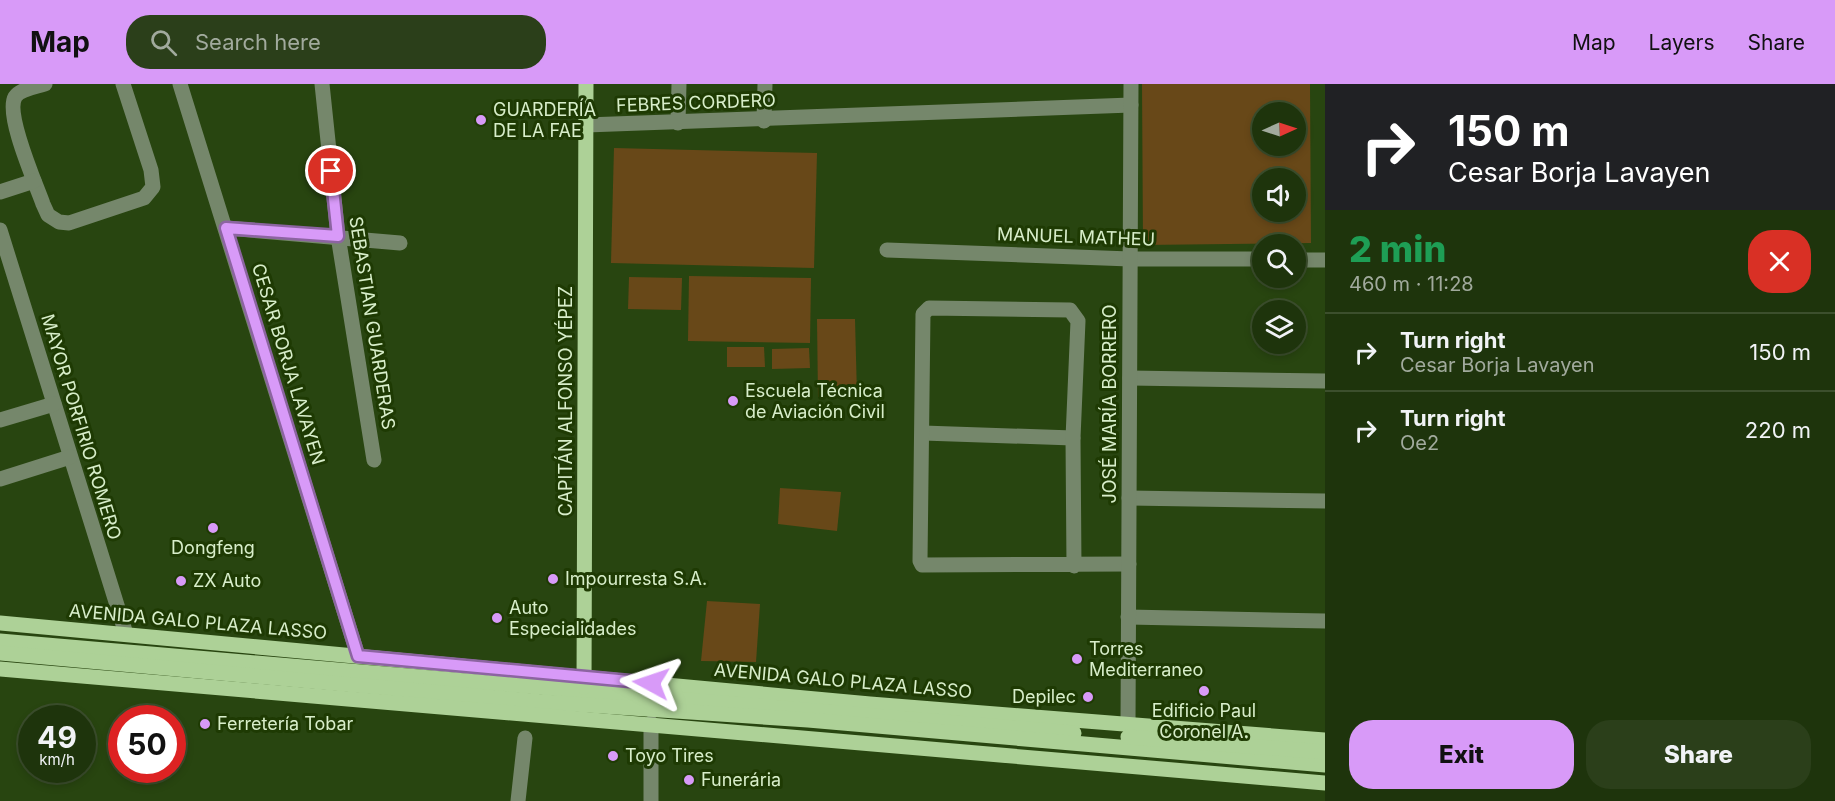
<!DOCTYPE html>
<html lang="en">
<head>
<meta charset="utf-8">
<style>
	body { margin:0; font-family:Inter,sans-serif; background:#2b3f1a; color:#f1f3f6; height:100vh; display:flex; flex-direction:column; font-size:22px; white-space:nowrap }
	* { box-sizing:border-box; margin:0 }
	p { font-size:20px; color:#a1aa9d }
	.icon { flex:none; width:33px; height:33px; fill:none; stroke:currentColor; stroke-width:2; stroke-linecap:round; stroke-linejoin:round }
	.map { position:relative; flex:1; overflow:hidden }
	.sheet { display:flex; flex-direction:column; background:#1e340c; width:510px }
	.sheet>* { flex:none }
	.top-card { background:#202124; color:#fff; overflow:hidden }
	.needle { width:39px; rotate:87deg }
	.controls { position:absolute; left:1252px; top:18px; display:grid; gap:12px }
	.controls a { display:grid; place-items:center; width:54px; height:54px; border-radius:50%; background:#1e340c; box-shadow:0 3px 9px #0003,0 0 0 2px #3c4f2d; font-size:30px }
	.speed { position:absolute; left:18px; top:621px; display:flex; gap:12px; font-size:30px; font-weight:700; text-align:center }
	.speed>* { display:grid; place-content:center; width:78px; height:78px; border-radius:50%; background:#1e340c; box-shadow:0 3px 9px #0003,0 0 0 2px #3c4f2d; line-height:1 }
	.speed small { font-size:15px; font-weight:400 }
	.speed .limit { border:9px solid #d22; background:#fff; color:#111 }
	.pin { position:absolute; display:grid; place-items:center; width:51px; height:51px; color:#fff; margin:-26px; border:3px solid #fff; border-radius:50%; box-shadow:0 2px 6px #0007 }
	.me { position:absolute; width:66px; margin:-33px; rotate:275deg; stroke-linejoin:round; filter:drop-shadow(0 0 4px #0008) }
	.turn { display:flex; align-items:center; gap:21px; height:126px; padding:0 24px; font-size:27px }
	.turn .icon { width:78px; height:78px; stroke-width:2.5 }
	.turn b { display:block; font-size:42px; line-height:51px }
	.round { display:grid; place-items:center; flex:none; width:63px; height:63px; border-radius:24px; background:#2b3f1a }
	.overview { display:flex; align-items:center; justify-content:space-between; height:102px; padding:0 24px }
	h1 { font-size:36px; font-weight:800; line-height:45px; color:#1e9e55 }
	.primary-button { display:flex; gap:12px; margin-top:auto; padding:12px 24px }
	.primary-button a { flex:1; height:69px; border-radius:24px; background:#d89af8; color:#111; font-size:24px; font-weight:800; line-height:69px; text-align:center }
	.primary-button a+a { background:#2b3f1a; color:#f1f3f6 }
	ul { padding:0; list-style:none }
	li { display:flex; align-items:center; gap:18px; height:78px; padding:0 24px; border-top:2px solid #3c4f2d }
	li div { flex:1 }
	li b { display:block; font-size:22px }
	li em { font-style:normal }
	header { display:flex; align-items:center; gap:36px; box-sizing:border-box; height:84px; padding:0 30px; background:#d89af8; color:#111 }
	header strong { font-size:28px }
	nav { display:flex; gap:33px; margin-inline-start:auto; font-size:21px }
	.search { width:420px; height:54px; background:#2b3f1a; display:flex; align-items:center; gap:15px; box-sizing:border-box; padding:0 21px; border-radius:24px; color:#a1aa9d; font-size:22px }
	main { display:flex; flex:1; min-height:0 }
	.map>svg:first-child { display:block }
	.green { fill:#684818; fill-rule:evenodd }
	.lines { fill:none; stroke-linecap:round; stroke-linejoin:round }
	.minor { stroke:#75876b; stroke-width:15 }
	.major { stroke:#add197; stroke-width:15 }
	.route-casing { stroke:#8c64a1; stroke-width:15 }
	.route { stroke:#d89af8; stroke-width:10 }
	.poi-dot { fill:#d89af8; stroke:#1e3a03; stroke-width:2 }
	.labels { text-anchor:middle; stroke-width:6; stroke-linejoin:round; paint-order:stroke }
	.street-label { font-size:18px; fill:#d8eeca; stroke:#1e3a03 }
	.poi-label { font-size:18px; fill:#d8eeca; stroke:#1e3a03; text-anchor:start }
</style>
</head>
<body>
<header>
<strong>Map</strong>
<div class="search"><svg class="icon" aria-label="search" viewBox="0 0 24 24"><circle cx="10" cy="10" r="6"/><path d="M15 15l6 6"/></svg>Search here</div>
<nav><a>Map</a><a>Layers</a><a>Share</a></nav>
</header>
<main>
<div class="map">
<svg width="1325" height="717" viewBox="0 0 1325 717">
	<rect width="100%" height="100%" fill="#284510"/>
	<g class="green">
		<path d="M1142 0H1310L1311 159 1143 161ZM1263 28H1296V62H1263ZM1263 94H1296V128H1263Z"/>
		<path d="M614 64 817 69 814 184 611 179Z"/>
		<path d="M689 192 811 194 810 259 688 257Z"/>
		<path d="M629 193 682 194 681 226 628 225Z"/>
		<path d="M817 235H855L857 312 818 313Z"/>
		<path d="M727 263H764L765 283H727Z"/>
		<path d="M809 264 810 284 772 285V265Z"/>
		<path d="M780 404 841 408 837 447 778 440Z"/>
		<path d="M707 517 760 520 756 578 701 577Z"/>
	</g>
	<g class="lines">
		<g class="minor">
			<path d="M45 0C36 3 20 5 15 13 5 31 36 100 43 120L48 131 59 138 69 139 144 114 153 103 151 86 123 0"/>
			<path d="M180 0 358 572"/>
			<path d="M322 0 338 152 374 376"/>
			<path d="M764 37 765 0"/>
			<path d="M678 39 679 0"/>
			<path d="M586 41 1131 21"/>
			<path d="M0 108 34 97"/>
			<path d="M226 144 400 159"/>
			<path d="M0 146 126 550"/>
			<path d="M887 166 1130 175H1263"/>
			<path d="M1296 176H1325"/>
			<path d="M1130 294 1325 297"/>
			<path d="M0 336 54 320"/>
			<path d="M923 349 1073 354"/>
			<path d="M0 395 70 373"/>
			<path d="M1129 414 1325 417"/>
			<path d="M1074 482 1073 354 1078 237 1070 226 929 224 923 230 920 477 922 481 1129 480"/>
			<path d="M1128 533 1325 537"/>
			<path d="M1128 640 1131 0"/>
			<path d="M518 717 525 654"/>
			<path d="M651 717V639"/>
		</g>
		<g class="major">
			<path d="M0 539 870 620 1325 656"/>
			<path d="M0 557 1074 649"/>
			<path d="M0 569 543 618 808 636 1325 681"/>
			<path d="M0 585 1325 699"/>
			<path d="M584 603 586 0"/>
			<path d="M1128 653 1325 668"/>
		</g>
	</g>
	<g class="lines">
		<defs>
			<path id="route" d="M331 87 338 152 226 144 358 572 651 599"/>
		</defs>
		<use href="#route" class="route-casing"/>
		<use href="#route" class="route"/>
	</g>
	<g class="poi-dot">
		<circle cx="481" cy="36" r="6"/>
		<circle cx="733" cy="317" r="6"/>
		<circle cx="213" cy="444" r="6"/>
		<circle cx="553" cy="495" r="6"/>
		<circle cx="181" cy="497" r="6"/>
		<circle cx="497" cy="534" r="6"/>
		<circle cx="1077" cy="575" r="6"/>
		<circle cx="1204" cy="607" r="6"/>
		<circle cx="1088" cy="613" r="6"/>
		<circle cx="205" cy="640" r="6"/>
		<circle cx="613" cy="672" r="6"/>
		<circle cx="689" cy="696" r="6"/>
	</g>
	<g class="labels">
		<g class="street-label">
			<text transform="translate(696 19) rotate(-2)" y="6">FEBRES CORDERO</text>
			<text transform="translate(1076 153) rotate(2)" y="6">MANUEL MATHEU</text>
			<text transform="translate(372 239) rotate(81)" y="6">SEBASTIAN GUARDERAS</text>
			<text transform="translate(288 280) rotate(73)" y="6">CESAR BORJA LAVAYEN</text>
			<text transform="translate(566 317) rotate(-90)" y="6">CAPITÁN ALFONSO YÉPEZ</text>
			<text transform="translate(1110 320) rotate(-90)" y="6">JOSÉ MARÍA BORRERO</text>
			<text transform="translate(81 343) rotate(73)" y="6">MAYOR PORFIRIO ROMERO</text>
			<text transform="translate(198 538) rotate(5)" y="6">AVENIDA GALO PLAZA LASSO</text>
			<text transform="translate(843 597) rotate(5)" y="6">AVENIDA GALO PLAZA LASSO</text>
		</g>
		<g class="poi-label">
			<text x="493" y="32">GUARDERÍA<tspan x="493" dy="21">DE LA FAE</tspan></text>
			<text x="745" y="313">Escuela Técnica<tspan x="745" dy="21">de Aviación Civil</tspan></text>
			<text x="213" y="470" text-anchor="middle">Dongfeng</text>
			<text x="565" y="501">Impourresta S.A.</text>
			<text x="193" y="503">ZX Auto</text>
			<text x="509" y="530">Auto<tspan x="509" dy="21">Especialidades</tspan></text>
			<text x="1089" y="571">Torres<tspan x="1089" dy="21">Mediterraneo</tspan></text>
			<text x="1076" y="619" text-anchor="end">Depilec</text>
			<text x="1204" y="633" text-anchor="middle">Edificio Paul<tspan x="1204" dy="21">Coronel A.</tspan></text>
			<text x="217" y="646">Ferretería Tobar</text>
			<text x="625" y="678">Toyo Tires</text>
			<text x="701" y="702">Funerária</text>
		</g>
	</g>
</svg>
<div class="controls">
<a><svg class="needle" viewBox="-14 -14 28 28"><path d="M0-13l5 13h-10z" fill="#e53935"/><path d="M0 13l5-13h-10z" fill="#a1aa9d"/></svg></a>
<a><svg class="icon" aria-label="sound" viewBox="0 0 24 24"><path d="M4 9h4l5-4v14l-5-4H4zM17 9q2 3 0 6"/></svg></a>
<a><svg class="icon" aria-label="search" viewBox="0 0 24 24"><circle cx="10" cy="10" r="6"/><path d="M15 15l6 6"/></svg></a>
<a><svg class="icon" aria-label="layers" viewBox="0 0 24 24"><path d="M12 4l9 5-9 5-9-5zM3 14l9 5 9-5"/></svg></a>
</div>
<div class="speed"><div>49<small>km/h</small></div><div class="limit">50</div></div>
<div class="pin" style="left:331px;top:87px;background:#d93025"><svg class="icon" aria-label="arrive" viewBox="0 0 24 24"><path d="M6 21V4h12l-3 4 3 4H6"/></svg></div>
<svg class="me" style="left:651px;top:599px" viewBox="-20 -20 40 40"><path d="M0-17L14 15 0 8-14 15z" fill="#d89af8" stroke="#fff" stroke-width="4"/></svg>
</div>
<section class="sheet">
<div class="top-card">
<div class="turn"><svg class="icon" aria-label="right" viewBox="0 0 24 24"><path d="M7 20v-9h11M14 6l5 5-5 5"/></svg><div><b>150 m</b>Cesar Borja Lavayen</div></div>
</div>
<div class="overview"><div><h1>2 min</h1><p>460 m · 11:28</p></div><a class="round" style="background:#d93025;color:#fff"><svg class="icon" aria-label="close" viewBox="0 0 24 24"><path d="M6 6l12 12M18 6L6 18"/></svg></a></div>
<ul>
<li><svg class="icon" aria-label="right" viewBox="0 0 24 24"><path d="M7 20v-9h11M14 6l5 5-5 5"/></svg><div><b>Turn right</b><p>Cesar Borja Lavayen</p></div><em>150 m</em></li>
<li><svg class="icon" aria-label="right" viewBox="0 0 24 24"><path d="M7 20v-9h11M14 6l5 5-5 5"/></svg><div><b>Turn right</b><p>Oe2</p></div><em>220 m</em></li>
</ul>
<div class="primary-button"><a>Exit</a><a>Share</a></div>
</section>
</main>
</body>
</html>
